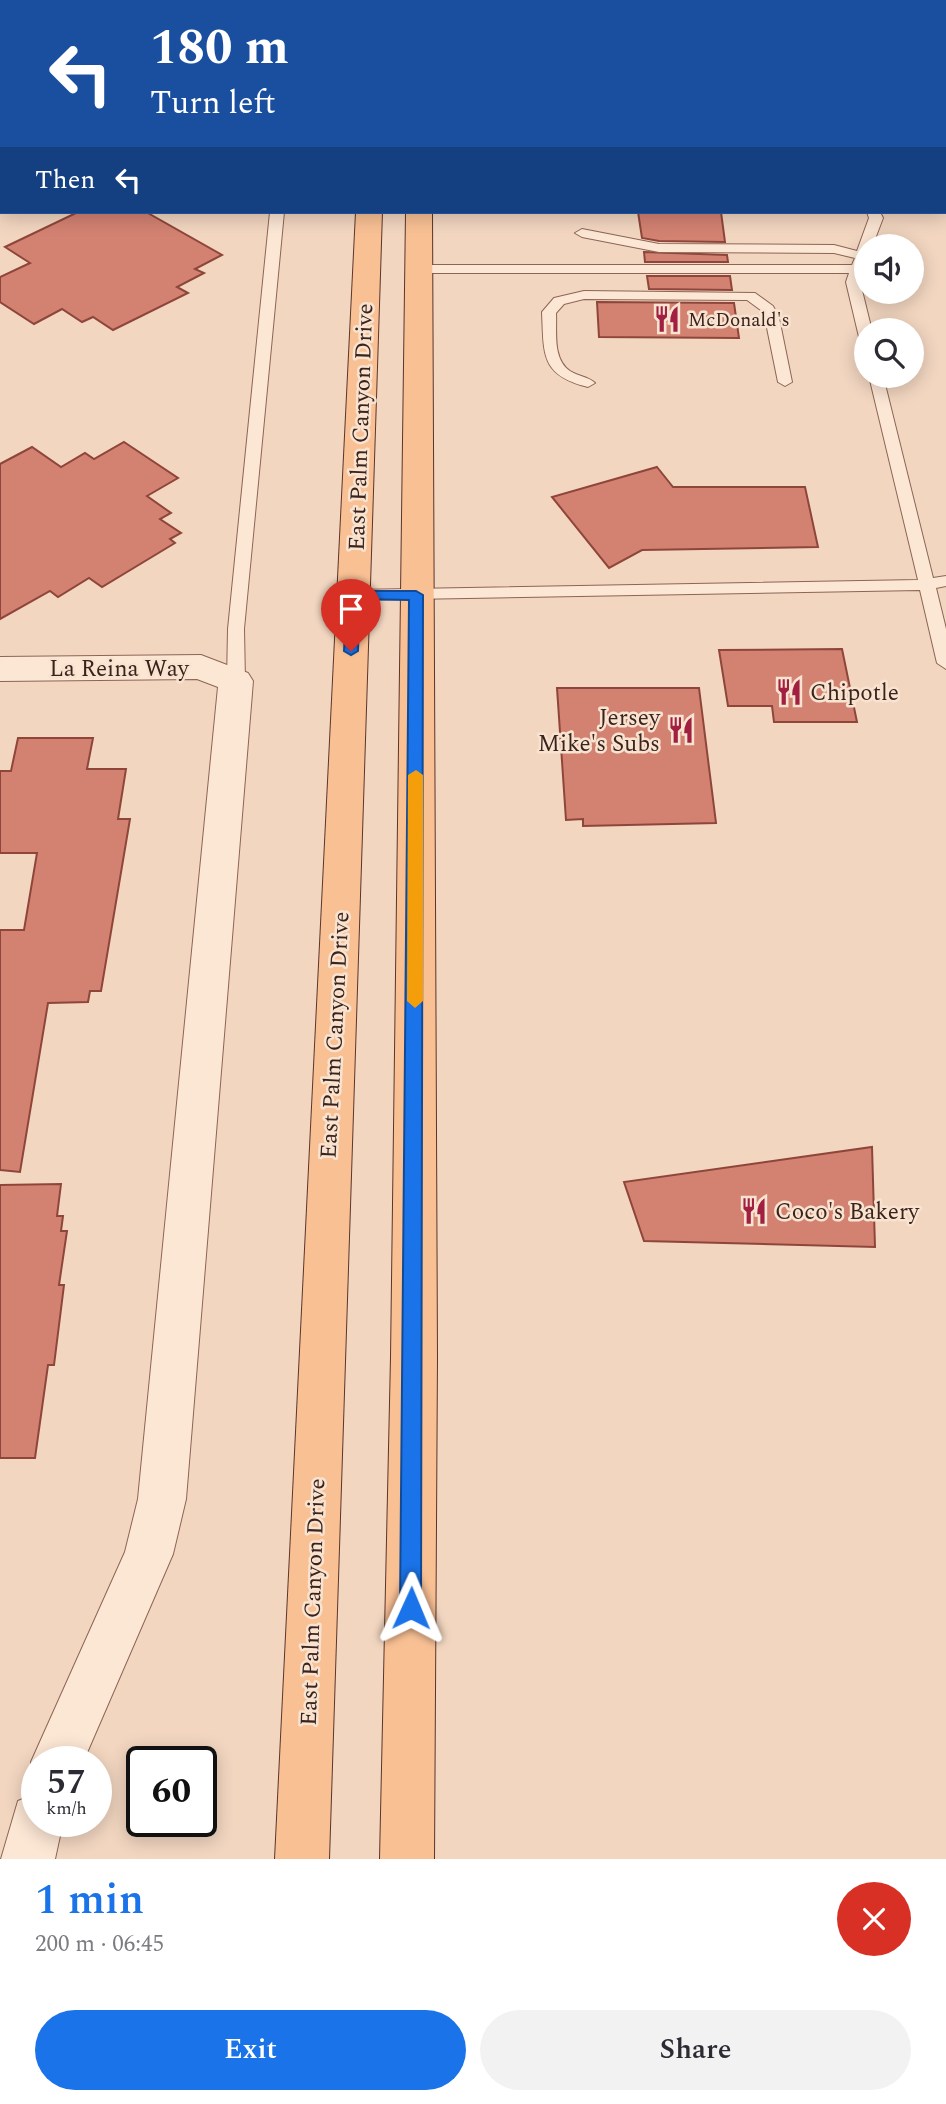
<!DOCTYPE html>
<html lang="en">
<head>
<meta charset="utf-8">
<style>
	body { margin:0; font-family:Spectral,serif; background:#f2f2f3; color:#2b2b33; height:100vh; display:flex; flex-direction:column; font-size:26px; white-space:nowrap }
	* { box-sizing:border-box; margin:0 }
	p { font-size:23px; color:#7c7c81 }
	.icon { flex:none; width:38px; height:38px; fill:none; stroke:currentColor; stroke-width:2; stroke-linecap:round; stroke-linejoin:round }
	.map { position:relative; height:1859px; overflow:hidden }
	.drawer { display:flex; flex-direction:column; background:#fff; flex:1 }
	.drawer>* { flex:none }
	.hud { position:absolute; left:0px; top:0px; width:947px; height:214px; box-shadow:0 4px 18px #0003; background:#1a4fa0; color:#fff; overflow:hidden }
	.buttons { position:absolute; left:854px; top:234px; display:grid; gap:14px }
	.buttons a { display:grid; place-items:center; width:70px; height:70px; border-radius:50%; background:#fff; box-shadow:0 4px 18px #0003; font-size:35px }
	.speed { position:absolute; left:21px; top:1746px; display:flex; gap:14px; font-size:35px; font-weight:700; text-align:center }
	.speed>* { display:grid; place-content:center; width:91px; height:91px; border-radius:50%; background:#fff; box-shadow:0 4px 18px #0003; line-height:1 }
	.speed small { font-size:18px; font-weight:400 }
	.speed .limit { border:4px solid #111; border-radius:10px; background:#fff; color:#111 }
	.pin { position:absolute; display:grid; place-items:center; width:60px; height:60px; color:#fff; margin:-72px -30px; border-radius:50% 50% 50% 0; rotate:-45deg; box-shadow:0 0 7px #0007 }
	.pin .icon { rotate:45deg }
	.me { position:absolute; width:77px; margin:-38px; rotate:1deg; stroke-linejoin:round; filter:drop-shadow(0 0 5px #0008) }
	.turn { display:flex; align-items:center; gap:24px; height:147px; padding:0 35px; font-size:32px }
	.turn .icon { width:91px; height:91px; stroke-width:2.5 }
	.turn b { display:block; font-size:49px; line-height:60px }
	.then { display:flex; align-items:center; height:66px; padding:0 35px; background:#0003; gap:14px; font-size:26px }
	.round { display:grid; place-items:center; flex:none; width:74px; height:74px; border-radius:37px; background:#f2f2f3 }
	.headline { display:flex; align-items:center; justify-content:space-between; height:119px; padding:0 35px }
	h1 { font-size:42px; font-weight:600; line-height:52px; color:#1a73e8 }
	.button { display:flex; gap:14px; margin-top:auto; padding:14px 35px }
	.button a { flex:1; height:80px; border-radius:42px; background:#1a73e8; color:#fff; font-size:28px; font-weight:600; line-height:80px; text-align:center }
	.button a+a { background:#f2f2f3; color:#2b2b33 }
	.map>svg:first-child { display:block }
	.building { fill:#d38272; stroke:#8e463a; stroke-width:2 }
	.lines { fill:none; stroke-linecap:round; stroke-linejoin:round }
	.service-casing { stroke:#8c6556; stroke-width:2 }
	.minor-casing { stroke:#8c6556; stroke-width:2 }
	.tertiary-casing { stroke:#8c6556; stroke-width:2 }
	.primary-casing { stroke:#5a352b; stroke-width:2 }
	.service { fill:#fce6d4; fill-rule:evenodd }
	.minor { fill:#fce6d4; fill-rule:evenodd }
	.tertiary { fill:#fce6d4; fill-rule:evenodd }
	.primary { fill:#f9c094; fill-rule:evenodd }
	.route { fill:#1a73e8; stroke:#114b97; stroke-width:2 }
	.slow { fill:#f59e0b }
	.labels { text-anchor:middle; stroke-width:5; stroke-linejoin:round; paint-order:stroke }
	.far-poi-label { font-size:19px; fill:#3b231c; stroke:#f8e3d0; text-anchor:start }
	.street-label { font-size:23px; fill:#3b231c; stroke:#f8e3d0 }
	.poi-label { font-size:23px; fill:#3b231c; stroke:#f8e3d0; text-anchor:start }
</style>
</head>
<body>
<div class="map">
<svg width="946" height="1859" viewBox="0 0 946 1859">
	<rect width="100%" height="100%" fill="#f2d6c0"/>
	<g class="building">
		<path d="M78 212H146L222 255 195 269 204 273 177 287 188 293 113 330 93 317 82 322 62 309 34 324 0 302V277L30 263 5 247Z"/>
		<path d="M638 212H721L725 242 659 241 642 238Z"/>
		<path d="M644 252 727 255 728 262H645Z"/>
		<path d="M647 276H730L732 290 649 289Z"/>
		<path d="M597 302 734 303 739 338 599 337Z"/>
		<path d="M124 442 178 478 147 496 171 513 160 519 181 533 170 539 175 543 102 587 89 578 58 597 50 591 0 619V464L32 447 61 467 85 453 94 459Z"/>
		<path d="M657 467 673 487H805L818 547 642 550 609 568 552 497Z"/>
		<path d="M842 649 857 722H774L772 706H728L719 650Z"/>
		<path d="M557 688H699L716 823 583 826V819L566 820Z"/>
		<path d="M18 738H93L87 769H126L118 819H130L101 991H90L88 1002 48 1003 20 1172 0 1170V930H24L37 853H0V771H11Z"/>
		<path d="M872 1147 875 1247 644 1241 624 1182Z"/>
		<path d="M61 1184 57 1216H63L61 1231H67L59 1285H64L54 1365H48L35 1458H0V1185Z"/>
	</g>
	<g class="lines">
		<defs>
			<g id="service">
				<path d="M13 0H25L12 2Z"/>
				<path d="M2 53V65L0 66V54Z"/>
				<path d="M270 212H284L244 629 245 681 236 687 227 681 228 629Z"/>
				<path d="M867 212H880L883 218 872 247H866V264L860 282 872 331H866V341L859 337 846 282 849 273H418L411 269 418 265H852L855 258 834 253 659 252 582 237 575 233 582 229 659 244 834 245 857 251 869 218Z"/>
				<path d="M584 291 755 293 773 306 779 318 792 382 785 386 778 382 765 318 762 311 747 300 584 299 564 304 556 313C557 331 552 359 570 371 578 376 589 377 595 383L588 387C540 375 544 354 542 312L554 298Z"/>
				<path d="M869 376H883L933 578 946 576V586L936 588 946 629V669L937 663 920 590 354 600 346 595 354 590 918 580Z"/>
			</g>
			<g id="minor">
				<path d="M531 0H555L556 2H532Z"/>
				<path d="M201 655 248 673 253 681 186 1499 173 1554 83 1762H37V1776L31 1762 125 1552 138 1499 218 687 197 679 0 681V657Z"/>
				<path d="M37 1793V1822H63L55 1859H1L18 1801Z"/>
			</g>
			<g id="tertiary">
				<rect x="945" y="57" width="1" height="14"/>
				<rect x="0" y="67" width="2" height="14"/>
			</g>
			<g id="primary">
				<path d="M385 0H407L408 2H384Z"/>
				<path d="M356 212H382L329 1859H275Z"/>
				<path d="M406 212H432L437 1357 434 1859H380L391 1357Z"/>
			</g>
		</defs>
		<use href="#service" class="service-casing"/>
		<use href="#minor" class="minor-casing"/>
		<use href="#tertiary" class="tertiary-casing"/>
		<use href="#primary" class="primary-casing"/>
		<use href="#service" class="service"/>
		<use href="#minor" class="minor"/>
		<use href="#tertiary" class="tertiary"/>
		<use href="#primary" class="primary"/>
	</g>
	<path class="route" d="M354 591H416L423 595 421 1608 418 1615 411 1618 403 1615 400 1608 409 600 360 599 358 651 351 655 344 651 347 595Z"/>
	<path class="slow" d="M416 770 423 775V1001L415 1008 407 1001 408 775Z"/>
	<defs>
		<symbol id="restaurant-bare" viewBox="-9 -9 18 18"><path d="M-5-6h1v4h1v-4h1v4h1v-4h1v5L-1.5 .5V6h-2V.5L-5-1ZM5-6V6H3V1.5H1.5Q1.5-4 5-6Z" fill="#a12041" stroke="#f8e3d0" stroke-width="2.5" paint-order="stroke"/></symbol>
	</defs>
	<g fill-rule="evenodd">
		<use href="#restaurant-bare" x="648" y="300" width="38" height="38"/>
		<use href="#restaurant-bare" x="770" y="673" width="38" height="38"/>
		<use href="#restaurant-bare" x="662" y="711" width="38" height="38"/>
		<use href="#restaurant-bare" x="735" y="1192" width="38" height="38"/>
	</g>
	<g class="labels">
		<g class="far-poi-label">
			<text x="688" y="326">McDonald's</text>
		</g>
		<g class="street-label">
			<text transform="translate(360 427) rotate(-88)" y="8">East Palm Canyon Drive</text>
			<text x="119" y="676">La Reina Way</text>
			<text transform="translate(334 1035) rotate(-87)" y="8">East Palm Canyon Drive</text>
			<text transform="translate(312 1602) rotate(-88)" y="8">East Palm Canyon Drive</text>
		</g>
		<g class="poi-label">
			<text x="810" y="700">Chipotle</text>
			<text x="660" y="725" text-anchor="end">Jersey<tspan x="660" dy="26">Mike's Subs</tspan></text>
			<text x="775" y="1219">Coco's Bakery</text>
		</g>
	</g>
</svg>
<div class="buttons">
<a><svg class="icon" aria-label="sound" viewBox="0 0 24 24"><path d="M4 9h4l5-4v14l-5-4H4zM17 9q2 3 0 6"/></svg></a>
<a><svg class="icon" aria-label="search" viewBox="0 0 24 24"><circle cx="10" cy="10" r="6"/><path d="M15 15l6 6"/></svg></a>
</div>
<div class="speed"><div>57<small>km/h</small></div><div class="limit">60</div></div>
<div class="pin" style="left:351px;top:651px;background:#d93025"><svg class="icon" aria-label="arrive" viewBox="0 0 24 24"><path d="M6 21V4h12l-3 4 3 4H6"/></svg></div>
<svg class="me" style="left:411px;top:1608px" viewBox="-20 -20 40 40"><path d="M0-17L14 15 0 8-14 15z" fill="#1a73e8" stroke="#fff" stroke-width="4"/></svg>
<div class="hud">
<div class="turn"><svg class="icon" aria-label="left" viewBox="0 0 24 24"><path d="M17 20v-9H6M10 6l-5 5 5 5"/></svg><div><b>180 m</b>Turn left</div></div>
<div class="then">Then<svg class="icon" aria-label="left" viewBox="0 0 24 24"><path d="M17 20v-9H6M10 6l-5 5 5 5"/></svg></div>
</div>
</div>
<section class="drawer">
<div class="headline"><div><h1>1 min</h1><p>200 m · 06:45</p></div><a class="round" style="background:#d93025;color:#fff"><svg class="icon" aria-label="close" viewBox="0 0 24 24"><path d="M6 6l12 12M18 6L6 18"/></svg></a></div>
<div class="button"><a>Exit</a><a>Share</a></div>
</section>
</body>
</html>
